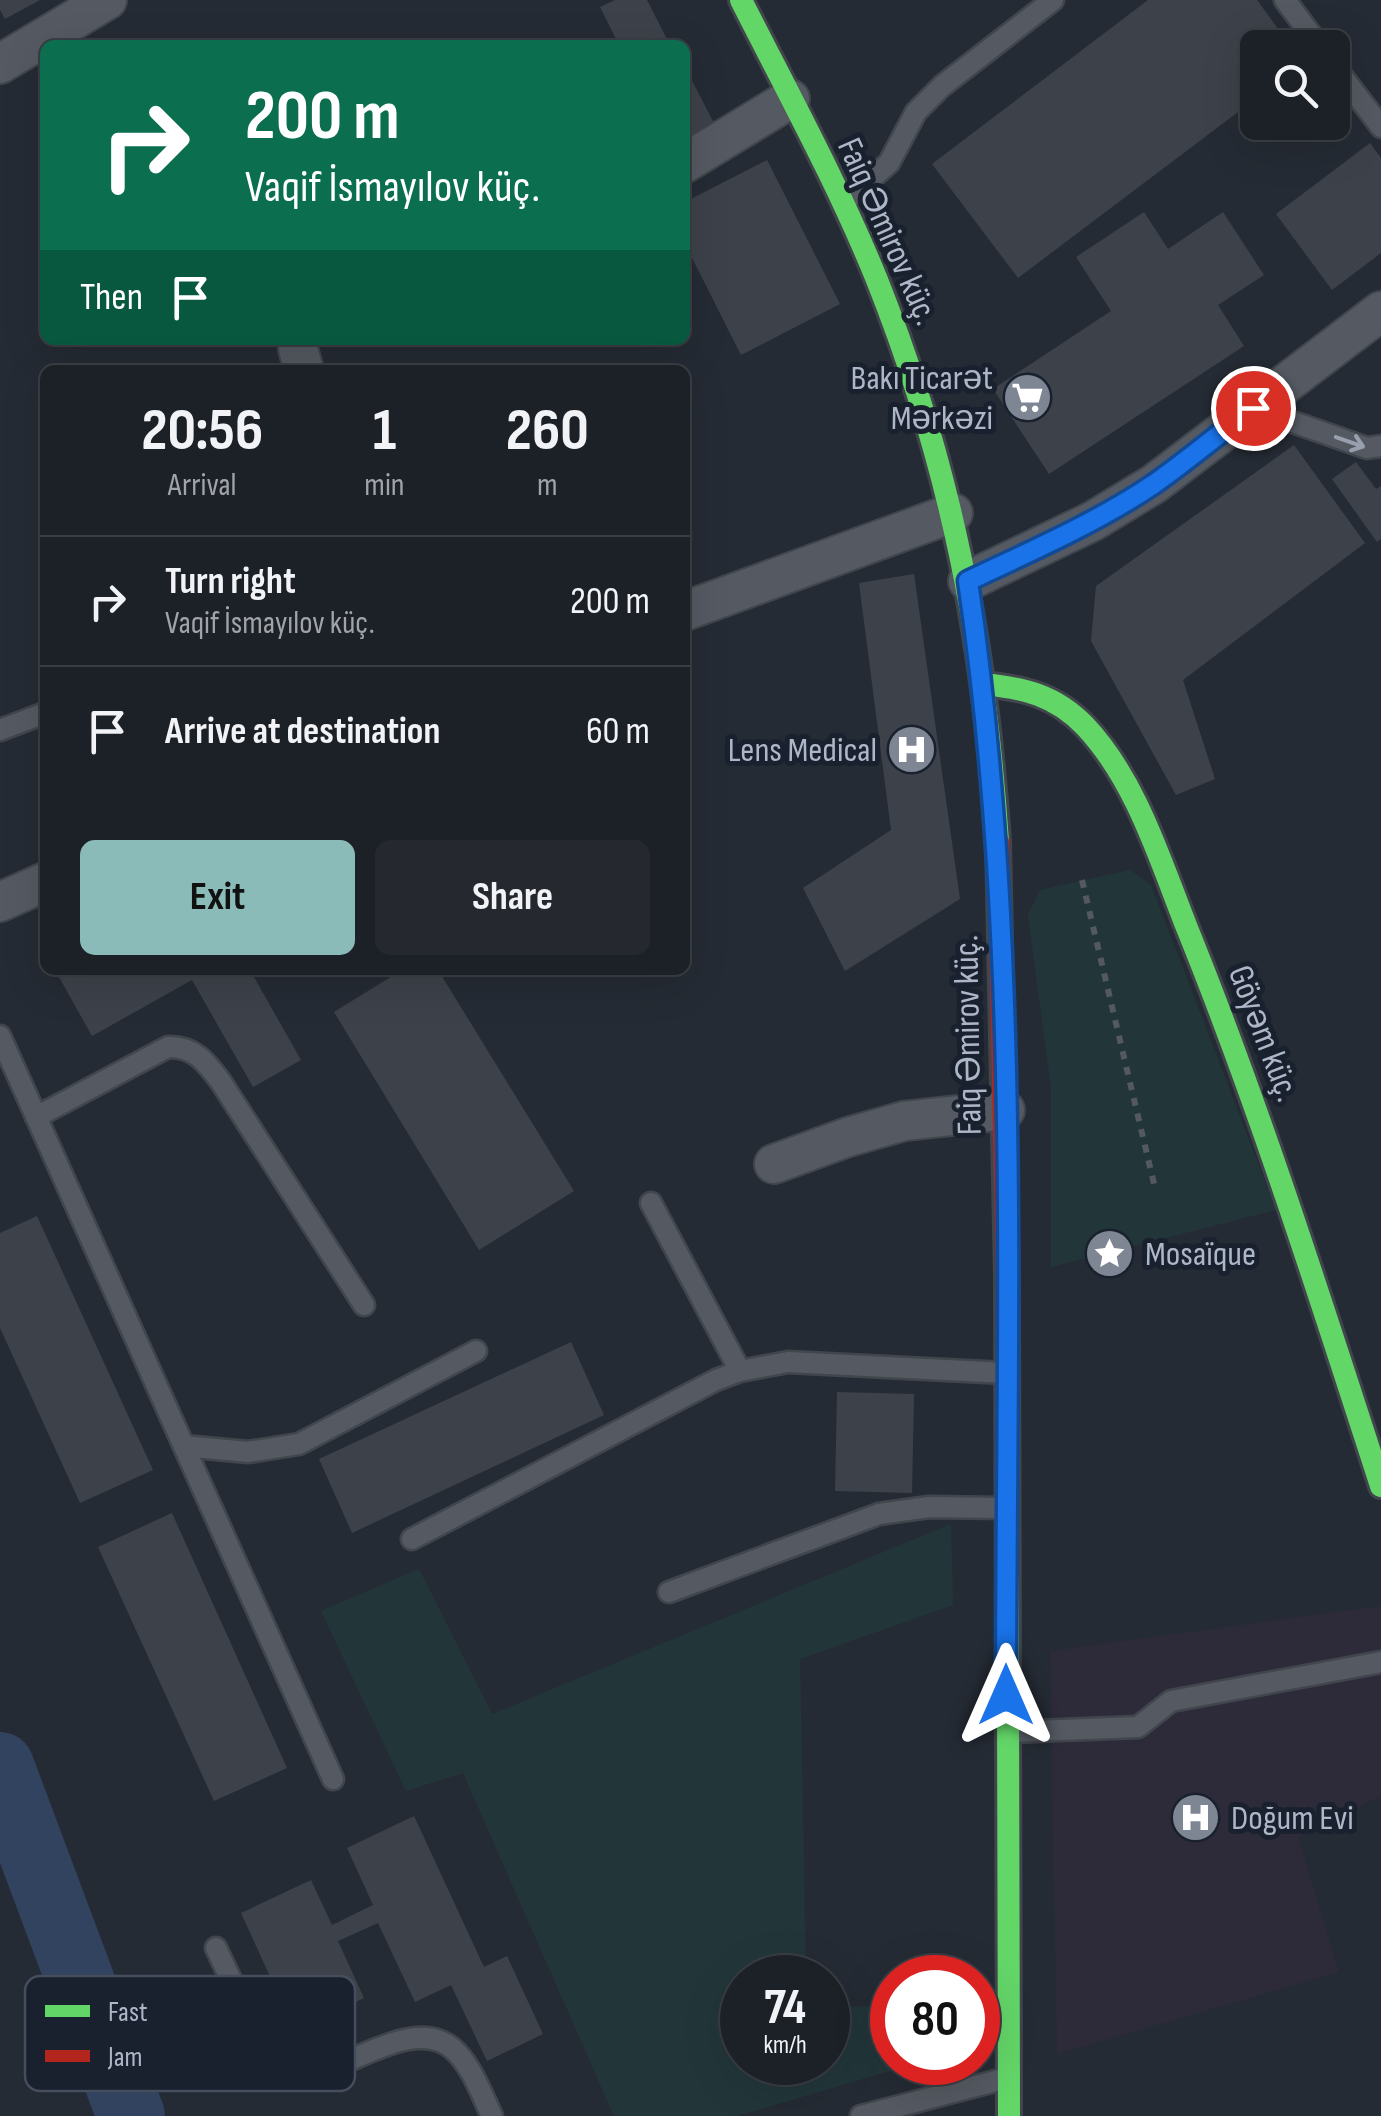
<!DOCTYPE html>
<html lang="en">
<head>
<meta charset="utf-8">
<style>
	body { margin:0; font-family:"Sofia Sans Condensed",sans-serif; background:#25282f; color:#f1f3f6; height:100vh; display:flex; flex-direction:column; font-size:38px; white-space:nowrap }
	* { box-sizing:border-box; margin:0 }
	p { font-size:32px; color:#a0a3a7 }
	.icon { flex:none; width:55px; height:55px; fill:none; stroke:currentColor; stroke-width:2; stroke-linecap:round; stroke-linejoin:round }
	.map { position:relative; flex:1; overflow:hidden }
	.details { position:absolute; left:40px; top:365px; width:650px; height:610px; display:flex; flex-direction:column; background:#1c2027; border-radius:15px; box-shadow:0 10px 40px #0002,0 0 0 2px #3a3e44 }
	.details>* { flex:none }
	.guide { position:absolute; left:40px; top:40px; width:650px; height:305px; border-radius:15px; box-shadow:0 10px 40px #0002,0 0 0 2px #3a3e44; background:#0b6e4f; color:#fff; overflow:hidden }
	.buttons { position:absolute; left:1240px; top:30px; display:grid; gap:20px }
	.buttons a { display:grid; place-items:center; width:110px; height:110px; border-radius:15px; background:#1c2027; box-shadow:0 10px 40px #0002,0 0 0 2px #3a3e44; font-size:50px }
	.speed { position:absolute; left:720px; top:1955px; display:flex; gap:20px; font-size:50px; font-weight:700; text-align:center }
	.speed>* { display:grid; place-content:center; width:130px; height:130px; border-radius:50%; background:#1c2027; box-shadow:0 10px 40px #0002,0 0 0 2px #3a3e44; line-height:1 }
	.speed small { font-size:25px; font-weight:400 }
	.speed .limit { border:15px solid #d22; background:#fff; color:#111 }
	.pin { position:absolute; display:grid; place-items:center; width:85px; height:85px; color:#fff; margin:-42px; border:5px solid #fff; border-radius:50%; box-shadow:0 2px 10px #0007 }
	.me { position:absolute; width:110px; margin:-55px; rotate:0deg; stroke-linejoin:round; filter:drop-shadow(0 0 8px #0008) }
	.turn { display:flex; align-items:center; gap:35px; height:210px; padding:0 40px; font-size:45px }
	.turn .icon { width:130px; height:130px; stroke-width:2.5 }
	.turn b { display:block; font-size:70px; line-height:85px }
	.then { display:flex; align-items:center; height:95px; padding:0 40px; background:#0003; gap:20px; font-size:38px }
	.eta { display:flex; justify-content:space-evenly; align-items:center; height:170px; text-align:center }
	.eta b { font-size:60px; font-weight:700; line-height:70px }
	.primary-button { display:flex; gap:20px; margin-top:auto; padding:20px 40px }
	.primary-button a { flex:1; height:115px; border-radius:15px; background:#8bbbb9; color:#111; font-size:40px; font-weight:700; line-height:115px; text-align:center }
	.primary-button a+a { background:#25282f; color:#f1f3f6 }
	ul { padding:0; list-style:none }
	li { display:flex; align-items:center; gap:30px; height:130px; padding:0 40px; border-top:2px solid #3a3e44 }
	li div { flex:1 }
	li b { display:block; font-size:38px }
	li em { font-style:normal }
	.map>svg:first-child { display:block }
	.medical { fill:#2d2b3a }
	.green { fill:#22363a }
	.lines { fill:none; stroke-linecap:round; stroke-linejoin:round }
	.river { stroke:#31435f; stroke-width:68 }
	.building { fill:#3d424a }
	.lane-casing { stroke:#41464d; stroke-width:25 }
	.street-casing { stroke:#41464d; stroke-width:42 }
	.fast-casing { stroke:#41464d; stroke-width:28 }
	.jam-casing { stroke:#41464d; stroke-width:28 }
	.path { stroke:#53595f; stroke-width:6; stroke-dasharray:8 8; stroke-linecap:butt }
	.lane { stroke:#555a62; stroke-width:20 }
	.street { stroke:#555a62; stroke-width:38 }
	.fast { stroke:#63d668; stroke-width:22 }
	.jam { stroke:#b3261e; stroke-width:22 }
	.oneway { stroke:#98a0ae }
	.route-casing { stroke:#114b97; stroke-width:25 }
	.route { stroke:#1a73e8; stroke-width:18 }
	.labels { text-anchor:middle; stroke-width:10; stroke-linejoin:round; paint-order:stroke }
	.street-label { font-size:35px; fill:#aeb7c7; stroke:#19212f }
	.poi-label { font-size:35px; fill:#aeb7c7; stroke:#19212f; text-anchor:end }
	.key { fill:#19212f; stroke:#464e5d; stroke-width:2.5 }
	.key-label { font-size:28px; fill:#aeb7c7 }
</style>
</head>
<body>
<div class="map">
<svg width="1381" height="2116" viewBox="0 0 1381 2116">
	<rect width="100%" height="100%" fill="#252b34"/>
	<path class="medical" d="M1381 1606V1796L1298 1837 1339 1972 1057 2054 1050 1651Z"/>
	<g class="green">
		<path d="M1130 870 1151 885 1276 1210 1051 1267V1088L1028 915 1040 890Z"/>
		<path d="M951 1524 953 1605 800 1659 806 1977 742 1978V2062H828V2008L892 2005V2062L917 2063 737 2116H614L463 1773 406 1791 321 1611 419 1569 492 1714Z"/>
	</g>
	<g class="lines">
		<path class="river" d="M0 1766 131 2116"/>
	</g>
	<g class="building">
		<path d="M0 0H40L5 19 0 10Z"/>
		<path d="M615 0H647L670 45H619L600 7Z"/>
		<path d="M1148 0H1257L1292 48H1258V97L1018 278 932 164Z"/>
		<path d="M685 67 716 127 685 142Z"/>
		<path d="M1370 143 1381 158V253L1332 290 1276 214Z"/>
		<path d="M767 160 840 304 741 355 685 244V202Z"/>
		<path d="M1144 212 1168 249 1223 212 1264 275 1218 305 1244 346 1049 474 993 389 1111 311 1076 257Z"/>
		<path d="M1294 445 1365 543 1183 680 1215 779 1176 795 1091 641 1096 586Z"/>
		<path d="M1356 462 1376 489 1381 486V539L1377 542 1332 479Z"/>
		<path d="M914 574 960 899 845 971 803 888 891 830 859 583Z"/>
		<path d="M55 970H250L301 1060 253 1087 192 980 92 1036Z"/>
		<path d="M402 970H438L574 1191 479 1250 334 1012Z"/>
		<path d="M37 1216 153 1470 80 1503 0 1328V1233Z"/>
		<path d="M571 1342 604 1415 352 1533 319 1459Z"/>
		<path d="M837 1392 914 1394 912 1493 835 1491Z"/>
		<path d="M172 1513 287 1768 214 1801 98 1547Z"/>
		<path d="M414 1816 484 1967 507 1956 543 2034 487 2061 451 1985 415 2002 378 1923 338 1941 364 1998 295 2031 241 1913 311 1880 332 1925 373 1905 347 1848Z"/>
	</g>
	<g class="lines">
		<defs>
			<g id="lane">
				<path d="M1285 0 1321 48"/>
				<path d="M1332 63 1381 127"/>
				<path d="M845 202 889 163 916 112 942 86 1053 0"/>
				<path d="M1253 408 1367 448 1381 446"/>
				<path d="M0 730 45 713"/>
				<path d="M0 1036 333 1779"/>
				<path d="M36 1117 168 1047C194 1046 206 1062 221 1082L364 1305"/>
				<path d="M651 1203 740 1371"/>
				<path d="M184 1446 248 1452 299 1444 476 1351"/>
				<path d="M412 1539 716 1380 740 1371 788 1362 1005 1373"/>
				<path d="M669 1592 879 1514 929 1507 1004 1508"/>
				<path d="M1009 1732 1138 1727 1171 1701 1381 1662"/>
				<path d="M216 1948 274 2071C315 2101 403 2008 452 2048 471 2064 482 2095 492 2116"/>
				<path d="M861 2116 1007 2078"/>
			</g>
			<g id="street">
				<path d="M0 64 107 0"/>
				<path d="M685 163 790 99"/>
				<path d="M298 349 304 370"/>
				<path d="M968 581 1093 521 1154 484 1381 311"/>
				<path d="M685 611 953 513"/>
				<path d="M0 902 45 882"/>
				<path d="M774 1164 848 1137 904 1121 1005 1110"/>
			</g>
			<g id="fast">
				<path d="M741 0C788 93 838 184 877 280 951 466 985 644 998 842"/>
				<path d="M983 684C1024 688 1055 695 1085 726 1136 780 1160 860 1187 928 1261 1111 1320 1298 1381 1486"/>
				<path d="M1007 1277 1009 2116"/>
			</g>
			<path id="jam" d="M998 842 1007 1277"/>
		</defs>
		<use href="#lane" class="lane-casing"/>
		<use href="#street" class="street-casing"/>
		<use href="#fast" class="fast-casing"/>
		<use href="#jam" class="jam-casing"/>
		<path class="path" d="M1082 880 1155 1188"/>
		<use href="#lane" class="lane"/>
		<use href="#street" class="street"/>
		<use href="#fast" class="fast"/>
		<use href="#jam" class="jam"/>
	</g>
	<defs><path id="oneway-shaft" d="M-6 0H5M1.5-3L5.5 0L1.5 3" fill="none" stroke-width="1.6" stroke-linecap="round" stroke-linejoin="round" transform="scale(2.5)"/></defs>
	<use class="oneway" href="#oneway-shaft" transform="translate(1350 442) rotate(19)"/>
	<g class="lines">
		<defs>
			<path id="route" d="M1006 1695C1006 1325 1022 948 968 581 1031 551 1096 523 1154 484 1188 460 1220 433 1253 408"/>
		</defs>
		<use href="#route" class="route-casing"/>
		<use href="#route" class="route"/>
	</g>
	<defs>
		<symbol id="supermarket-disc" viewBox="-11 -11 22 22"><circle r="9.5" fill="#7e8694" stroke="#19212f"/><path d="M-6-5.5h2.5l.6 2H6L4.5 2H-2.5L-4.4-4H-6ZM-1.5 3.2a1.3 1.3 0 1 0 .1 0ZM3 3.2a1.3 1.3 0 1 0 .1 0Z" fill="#fff"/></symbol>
		<symbol id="hospital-disc" viewBox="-11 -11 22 22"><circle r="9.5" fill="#7e8694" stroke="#19212f"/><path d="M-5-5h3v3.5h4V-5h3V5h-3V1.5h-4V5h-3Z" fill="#fff"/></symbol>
		<symbol id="sight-disc" viewBox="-11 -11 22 22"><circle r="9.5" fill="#7e8694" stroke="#19212f"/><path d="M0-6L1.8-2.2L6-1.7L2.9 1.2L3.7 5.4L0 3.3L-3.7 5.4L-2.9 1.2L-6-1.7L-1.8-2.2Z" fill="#fff"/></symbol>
	</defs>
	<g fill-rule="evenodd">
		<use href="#supermarket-disc" x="1000" y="370" width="55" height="55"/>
		<use href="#hospital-disc" x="884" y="722" width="55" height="55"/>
		<use href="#sight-disc" x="1082" y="1226" width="55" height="55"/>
		<use href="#hospital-disc" x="1168" y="1790" width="55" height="55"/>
	</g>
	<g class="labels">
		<g class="street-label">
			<text transform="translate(889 231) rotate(66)" y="12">Faiq Əmirov küç.</text>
			<text transform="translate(1265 1033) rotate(69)" y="12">Göyəm küç.</text>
			<text transform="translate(967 1035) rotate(-91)" y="12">Faiq Əmirov küç.</text>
		</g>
		<g class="poi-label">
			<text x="993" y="389">Bakı Ticarət<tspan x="993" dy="40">Mərkəzi</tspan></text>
			<text x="877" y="761">Lens Medical</text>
			<text x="1145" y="1265" text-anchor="start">Mosaïque</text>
			<text x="1231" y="1829" text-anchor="start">Doğum Evi</text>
		</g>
	</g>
	<rect x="25" y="1976" width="330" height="115" rx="15" class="key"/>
	<rect x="45" y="2005" width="45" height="12" fill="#63d668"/>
	<rect x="45" y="2050" width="45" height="12" fill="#b3261e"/>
	<g class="key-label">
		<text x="108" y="2021">Fast</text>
		<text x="108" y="2066">Jam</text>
	</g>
</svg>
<div class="buttons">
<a><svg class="icon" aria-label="search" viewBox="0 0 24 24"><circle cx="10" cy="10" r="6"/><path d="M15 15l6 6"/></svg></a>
</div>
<div class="speed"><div>74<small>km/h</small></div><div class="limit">80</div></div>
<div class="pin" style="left:1253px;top:408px;background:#d93025"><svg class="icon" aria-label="arrive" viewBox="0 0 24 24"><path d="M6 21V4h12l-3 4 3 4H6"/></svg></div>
<svg class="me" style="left:1006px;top:1695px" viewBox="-20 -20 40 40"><path d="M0-17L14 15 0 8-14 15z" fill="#1a73e8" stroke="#fff" stroke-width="4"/></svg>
<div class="guide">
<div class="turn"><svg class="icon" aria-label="right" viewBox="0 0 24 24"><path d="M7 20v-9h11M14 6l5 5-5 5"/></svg><div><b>200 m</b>Vaqif İsmayılov küç.</div></div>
<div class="then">Then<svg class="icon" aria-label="arrive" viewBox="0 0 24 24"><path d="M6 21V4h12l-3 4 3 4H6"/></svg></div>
</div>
<section class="details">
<div class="eta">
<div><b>20:56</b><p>Arrival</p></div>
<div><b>1</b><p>min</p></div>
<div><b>260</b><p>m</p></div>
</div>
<ul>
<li><svg class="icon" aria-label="right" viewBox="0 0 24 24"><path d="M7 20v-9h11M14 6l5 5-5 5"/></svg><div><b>Turn right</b><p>Vaqif İsmayılov küç.</p></div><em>200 m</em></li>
<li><svg class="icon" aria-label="arrive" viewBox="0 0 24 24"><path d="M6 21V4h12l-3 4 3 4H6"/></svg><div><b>Arrive at destination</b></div><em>60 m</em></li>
</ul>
<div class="primary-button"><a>Exit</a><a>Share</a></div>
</section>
</div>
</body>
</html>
